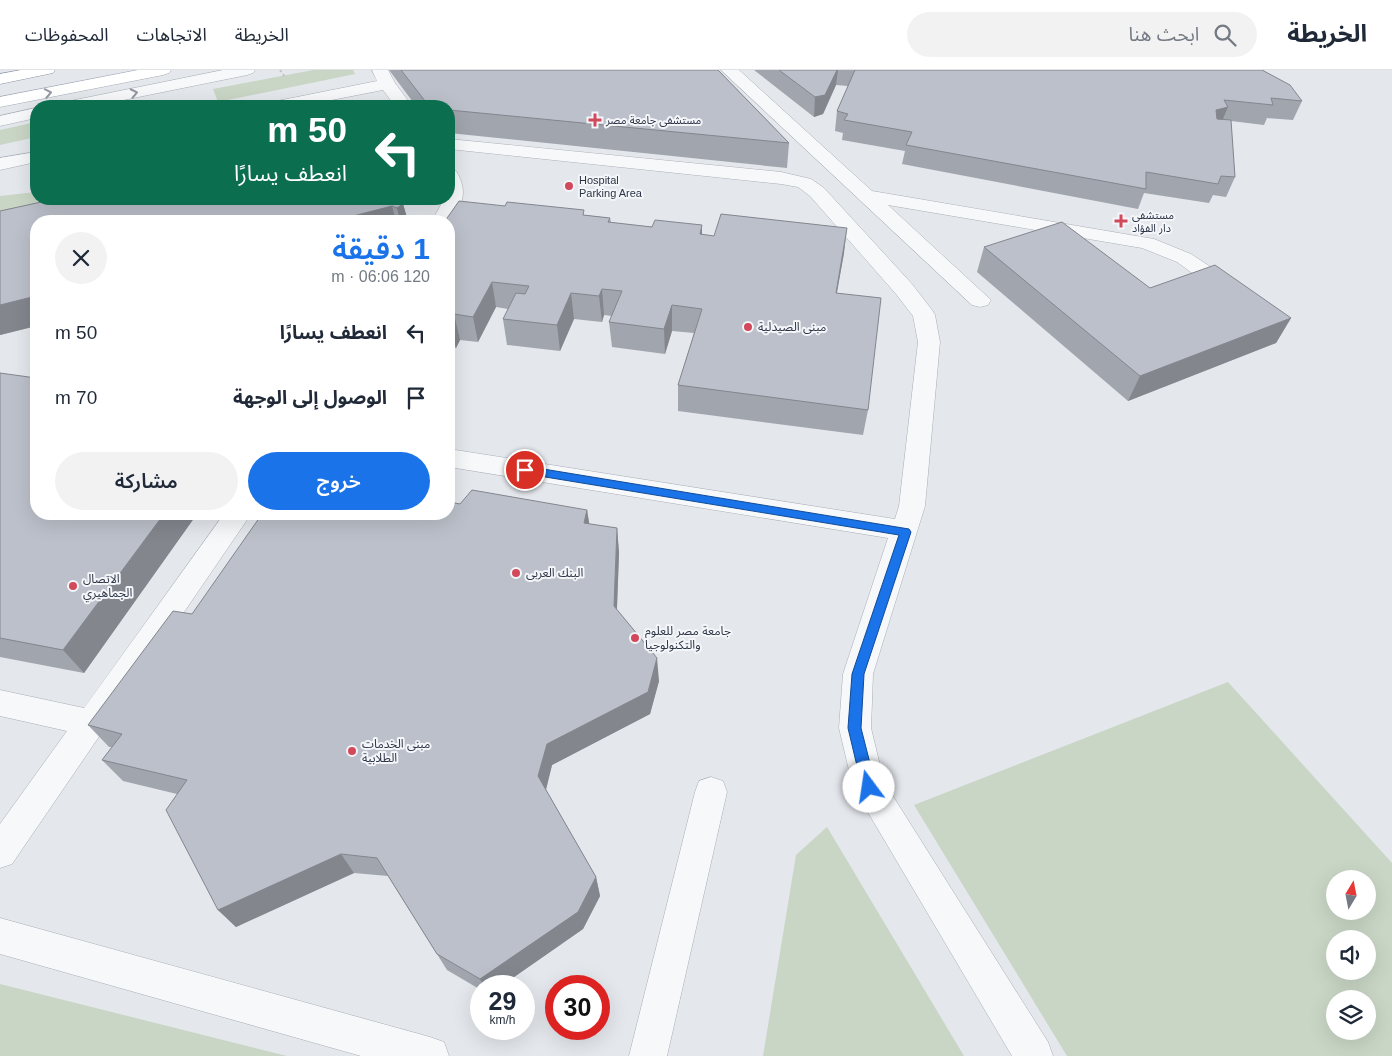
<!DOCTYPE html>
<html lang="ar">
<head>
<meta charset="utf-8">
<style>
	body { margin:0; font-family:Arial,"Noto Sans Arabic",sans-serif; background:#f2f2f3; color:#1f2937; direction:rtl; height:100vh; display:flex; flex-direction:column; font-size:19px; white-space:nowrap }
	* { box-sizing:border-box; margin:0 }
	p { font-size:16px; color:#747a83 }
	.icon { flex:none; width:28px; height:28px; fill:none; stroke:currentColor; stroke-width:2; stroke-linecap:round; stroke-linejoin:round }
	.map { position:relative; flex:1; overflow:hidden; direction:ltr }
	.panel { position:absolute; left:30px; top:145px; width:425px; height:305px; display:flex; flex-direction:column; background:#fff; border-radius:20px; box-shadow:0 5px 20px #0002; direction:rtl }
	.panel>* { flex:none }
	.guide { position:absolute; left:30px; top:30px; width:425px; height:105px; border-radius:20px; box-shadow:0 5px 20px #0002; direction:rtl; background:#0b6e4f; color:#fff; overflow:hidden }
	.needle { width:32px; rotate:10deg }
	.fabs { position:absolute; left:1326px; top:800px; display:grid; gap:10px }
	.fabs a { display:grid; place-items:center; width:50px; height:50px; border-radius:50%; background:#fff; box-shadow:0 5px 20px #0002; font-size:25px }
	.speed { position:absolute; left:470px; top:905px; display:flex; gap:10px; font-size:25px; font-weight:700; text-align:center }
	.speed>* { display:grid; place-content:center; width:65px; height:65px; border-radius:50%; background:#fff; box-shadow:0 5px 20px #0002; line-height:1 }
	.speed small { font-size:12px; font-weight:400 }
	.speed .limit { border:8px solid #d22; background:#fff; color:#111 }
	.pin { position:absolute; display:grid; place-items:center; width:42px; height:42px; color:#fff; margin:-21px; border:2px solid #fff; border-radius:50%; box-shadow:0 1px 5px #0007 }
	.me { position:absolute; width:55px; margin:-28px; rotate:346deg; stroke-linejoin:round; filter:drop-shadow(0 0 4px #0008) }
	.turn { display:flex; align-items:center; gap:18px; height:105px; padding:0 25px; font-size:22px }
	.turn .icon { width:65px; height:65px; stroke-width:2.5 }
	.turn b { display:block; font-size:35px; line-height:42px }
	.round { display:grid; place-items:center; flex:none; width:52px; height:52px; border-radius:26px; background:#f2f2f3 }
	.overview { display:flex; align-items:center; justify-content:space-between; height:85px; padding:0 25px }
	h1 { font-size:30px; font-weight:600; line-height:38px; color:#1a73e8 }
	.primary-button { display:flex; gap:10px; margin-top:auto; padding:10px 25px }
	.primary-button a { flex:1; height:58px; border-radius:30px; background:#1a73e8; color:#fff; font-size:20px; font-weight:600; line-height:58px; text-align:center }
	.primary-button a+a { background:#f2f2f3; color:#1f2937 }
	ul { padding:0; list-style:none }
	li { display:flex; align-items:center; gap:15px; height:65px; padding:0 25px }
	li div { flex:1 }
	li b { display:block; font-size:19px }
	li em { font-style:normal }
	header { display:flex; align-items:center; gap:30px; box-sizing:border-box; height:70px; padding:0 25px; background:#fff; border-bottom:1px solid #e0e1e3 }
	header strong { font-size:24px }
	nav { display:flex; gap:28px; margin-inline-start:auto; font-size:18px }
	.search { width:350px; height:45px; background:#f2f2f3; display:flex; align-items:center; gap:12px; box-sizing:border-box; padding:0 18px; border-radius:28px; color:#747a83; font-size:19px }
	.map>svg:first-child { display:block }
	.green { fill:#c9d6c5; fill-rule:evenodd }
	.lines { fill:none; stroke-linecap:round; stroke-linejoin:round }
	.minor-casing { stroke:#a9aeb7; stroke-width:1 }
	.major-casing { stroke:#a3abb8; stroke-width:1 }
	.highway-casing { stroke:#8b94a3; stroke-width:1 }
	.path { stroke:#c2c5cb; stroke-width:2; stroke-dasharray:2.5 2.5; stroke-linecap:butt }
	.minor { fill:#f7f8fa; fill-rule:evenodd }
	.major { fill:#fff; fill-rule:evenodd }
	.highway { fill:#fff; fill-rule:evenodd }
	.wall { fill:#a1a5ae }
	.shaded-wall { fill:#83868d }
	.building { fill:#bbc0ca; stroke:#83868d }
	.oneway { stroke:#959aa2 }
	.oneway2 { stroke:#9196a0 }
	.route { fill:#1a73e8; stroke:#114b97 }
	.poi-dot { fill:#d1495b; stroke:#f4f6f9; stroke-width:2 }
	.labels { text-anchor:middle; stroke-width:4; stroke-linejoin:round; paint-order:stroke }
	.far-poi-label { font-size:11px; fill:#2b3445; stroke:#f4f6f9; text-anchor:start }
	.poi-label { font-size:12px; fill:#2b3445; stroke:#f4f6f9; text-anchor:start }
</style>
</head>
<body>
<header>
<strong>الخريطة</strong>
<div class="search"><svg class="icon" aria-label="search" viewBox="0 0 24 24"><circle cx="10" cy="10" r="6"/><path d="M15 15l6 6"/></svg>ابحث هنا</div>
<nav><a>الخريطة</a><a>الاتجاهات</a><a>المحفوظات</a></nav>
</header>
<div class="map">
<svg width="1392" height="986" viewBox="0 0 1392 986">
	<rect width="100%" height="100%" fill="#e4e7ec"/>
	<g class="green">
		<path d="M313 0H353L355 4 218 32 213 19Z"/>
		<path d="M36 52V67L0 75V60Z"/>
		<path d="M36 122V129H83L0 147V126Z"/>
		<path d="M1228 612 1392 793V986H1067L914 735ZM1335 809H1368V841H1335ZM1335 869H1368V901H1335ZM1335 929H1368V961H1335Z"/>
		<path d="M827 757 964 986H763L796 785Z"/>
		<path d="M0 914 287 986H0Z"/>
	</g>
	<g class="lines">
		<defs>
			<g id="minor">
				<path d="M223 0H255L253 3 247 5 94 36H61L64 32 70 31Z"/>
				<path d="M372 0H388L395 13 412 36H395L383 20 301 36H268L271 32 277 31 377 11Z"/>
				<path d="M721 0H739L872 121 1154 169 1191 184 1241 217 1244 222 1241 227 1233 228 1225 227 1177 192 1142 178 888 135 991 230 988 235 980 237 972 235Z"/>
				<path d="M36 38V48L0 56V46Z"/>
				<path d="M449 69 781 102 811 109 824 118 912 214 932 240 935 245 940 272 925 436 873 604 871 658 884 712 1048 972 1053 986H1012L853 717 839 658 843 604 888 468 449 397V379L895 449 899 436 918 272 913 246 896 224 810 126 798 117 781 114 449 79Z"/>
				<path d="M36 82V92L0 100V88Z"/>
				<path d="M449 99 456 101C469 121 462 138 449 155V151H432L444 129H449Z"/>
				<path d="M224 444H251L12 794 0 798V754L67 661 0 646V620L84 638Z"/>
				<path d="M711 707 723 711 727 722 667 986H629L695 722 699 711Z"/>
				<path d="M0 848 430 967 444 972 449 986H361L0 884Z"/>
			</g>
			<path id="major" d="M138 0H171L169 3 163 5 0 37V27Z"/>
			<g id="highway">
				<path d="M21 0H55L53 3 0 14V4Z"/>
				<path d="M143 0H159L160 2 158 5H146Z"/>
			</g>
		</defs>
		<use href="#minor" class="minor-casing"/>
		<use href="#major" class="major-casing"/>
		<use href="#highway" class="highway-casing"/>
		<path class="path" d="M280 0 285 7"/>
		<use href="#minor" class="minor"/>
		<use href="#major" class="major"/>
		<use href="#highway" class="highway"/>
	</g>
	<g class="wall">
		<path d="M389 0H718L789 73 787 98 449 63V36H416Z"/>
		<path d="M754 0H1262L1302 31 1293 50 1267 48 1264 55 1231 51 1235 107 1226 127 1213 125 1209 133 1144 123 1138 139 902 94 905 81 842 70 843 63 835 61 837 41 848 16 836 15 823 44 814 47Z"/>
		<path d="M55 129H396L398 132 403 134 408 151H36V256L0 265V141Z"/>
		<path d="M505 136 610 148 611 153 652 157 702 155V165L844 183 837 223 868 340 863 365 678 341V315L694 263 672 261 665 284 612 277 609 252 612 246 604 245 602 252 574 249 560 281 507 275 503 249 508 239 496 237 478 272 460 270 456 278 449 277V151Z"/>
		<path d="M984 177 1150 218 1291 248 1276 273 1128 331 977 202Z"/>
		<path d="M0 303 36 444H197L84 603 0 587Z"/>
		<path d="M460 434 587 440 589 454 617 458 619 483 617 540 659 611 650 644 552 695 546 720 596 807 600 826 583 859 501 916H481V920L447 900 388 806 354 803 236 857 218 840 177 724 123 711 102 690 112 677H109L88 655 192 544Z"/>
	</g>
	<g class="shaded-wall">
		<path d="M837 0H838L836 15 823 44 814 47 815 27Z"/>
		<path d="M1228 37 1220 56 1208 59 1216 40Z"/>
		<path d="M403 134 408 151H400L397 138Z"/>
		<path d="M392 136 396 151H334Z"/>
		<path d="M702 155V180L700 164Z"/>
		<path d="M847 158 844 183 832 248 836 223Z"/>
		<path d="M492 212 496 237 478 272 473 247Z"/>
		<path d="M602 219 604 245 602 252 599 226Z"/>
		<path d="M571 223 574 249 560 281 557 255Z"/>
		<path d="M36 226V256L0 265V235Z"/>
		<path d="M672 235V261L665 284 664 259Z"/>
		<path d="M454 244 460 270 456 278 450 253Z"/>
		<path d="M1291 248 1276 273 1128 331 1140 306Z"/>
		<path d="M587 440 591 464 584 453Z"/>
		<path d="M164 444H197L84 603 63 580Z"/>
		<path d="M617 458 619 483 616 560 614 536Z"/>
		<path d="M657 588 659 611 650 644 552 695 544 727 538 706 547 674Z"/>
		<path d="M341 784 354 803 236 857 218 840Z"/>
		<path d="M596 807 600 826 583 859 501 916H484L480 909Z"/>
	</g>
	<g class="building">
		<path d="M401 0H718L789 73 449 40V36H429Z"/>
		<path d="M779 0H837L825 25 815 27Z"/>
		<path d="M855 0H1262L1290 15 1302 31 1271 28 1273 35 1224 30 1228 37 1216 40 1217 49 1231 50 1235 107 1221 106 1218 114 1146 102V119L906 75 912 62 844 50 848 44 837 41Z"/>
		<path d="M55 129H396L398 132 403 134 397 138 392 136 334 151H36V226L0 235V141Z"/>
		<path d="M459 131 505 136 507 132 584 140 583 145 610 148 608 152 652 157 655 150 702 155 700 164 714 166 721 144 847 158 836 223 881 228 868 340 678 315 702 239 672 235 664 259 609 252 622 221 602 219 599 226 571 223 557 255 503 249 516 223 525 224 529 216 492 212 473 247 454 244 450 253H449V151H445Z"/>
		<path d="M1062 152 1150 218 1215 195 1291 248 1140 306 984 177Z"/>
		<path d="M0 303 36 308V444H164L63 580 0 568Z"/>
		<path d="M472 420 587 440 584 453 617 458 614 536 657 588 648 622 547 674 538 706 596 807 578 842 480 909 437 884 377 788 341 784 218 840 166 740 187 710 102 690 122 664 88 655 173 541 192 544 262 444H449V432L460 434Z"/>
	</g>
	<defs><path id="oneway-chevron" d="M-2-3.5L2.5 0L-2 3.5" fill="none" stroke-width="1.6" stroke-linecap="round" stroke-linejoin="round" transform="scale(1.25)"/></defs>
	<use class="oneway" href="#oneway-chevron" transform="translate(48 23) rotate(-11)"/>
	<use class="oneway2" href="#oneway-chevron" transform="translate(134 23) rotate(-12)"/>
	<path class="route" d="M525 396 909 459 911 462 864 604 861 658 876 717 874 721 869 723 864 721 862 717 848 658 852 604 899 465 521 403 520 400Z"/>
	<g class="poi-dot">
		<path d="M592.5 42.5h5v5h5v5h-5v5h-5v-5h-5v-5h5z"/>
		<circle cx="569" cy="116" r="5"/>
		<path d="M1118.5 143.5h5v5h5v5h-5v5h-5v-5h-5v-5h5z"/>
		<circle cx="748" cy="257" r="5"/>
		<circle cx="516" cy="503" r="5"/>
		<circle cx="73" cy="516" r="5"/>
		<circle cx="635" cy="568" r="5"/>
		<circle cx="352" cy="681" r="5"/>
	</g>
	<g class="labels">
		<g class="far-poi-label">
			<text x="606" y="54">مستشفى جامعة مصر</text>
			<text x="579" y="114">Hospital<tspan x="579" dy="13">Parking Area</tspan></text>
			<text x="1132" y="149">مستشفى<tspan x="1132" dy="13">دار الفؤاد</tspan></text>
		</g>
		<g class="poi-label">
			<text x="758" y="261">مبنى الصيدلية</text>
			<text x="526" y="507">البنك العربى</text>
			<text x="83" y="513">الاتصال<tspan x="83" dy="14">الجماهيري</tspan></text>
			<text x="645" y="565">جامعة مصر للعلوم<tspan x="645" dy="14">والتكنولوجيا</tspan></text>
			<text x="362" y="678">مبنى الخدمات<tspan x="362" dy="14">الطلابية</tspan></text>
		</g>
	</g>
</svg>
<div class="fabs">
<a><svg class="needle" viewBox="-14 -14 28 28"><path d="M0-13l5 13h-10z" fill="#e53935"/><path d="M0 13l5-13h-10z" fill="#747a83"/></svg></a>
<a><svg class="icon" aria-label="sound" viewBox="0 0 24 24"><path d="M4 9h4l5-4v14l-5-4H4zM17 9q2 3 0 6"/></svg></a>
<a><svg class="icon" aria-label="layers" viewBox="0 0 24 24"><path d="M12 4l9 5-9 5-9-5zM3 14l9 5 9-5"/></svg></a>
</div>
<div class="speed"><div>29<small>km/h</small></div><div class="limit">30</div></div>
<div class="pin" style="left:525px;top:400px;background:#d93025"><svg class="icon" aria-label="arrive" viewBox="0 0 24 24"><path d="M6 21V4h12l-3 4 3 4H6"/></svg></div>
<svg class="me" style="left:869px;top:717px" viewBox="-20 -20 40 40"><circle r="19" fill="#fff"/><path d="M0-13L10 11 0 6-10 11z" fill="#1a73e8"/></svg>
<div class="guide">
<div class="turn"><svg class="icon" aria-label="left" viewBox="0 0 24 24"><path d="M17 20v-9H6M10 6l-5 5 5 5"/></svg><div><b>50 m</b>انعطف يسارًا</div></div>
</div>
<section class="panel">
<div class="overview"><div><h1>1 دقيقة</h1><p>120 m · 06:06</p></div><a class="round"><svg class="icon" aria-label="close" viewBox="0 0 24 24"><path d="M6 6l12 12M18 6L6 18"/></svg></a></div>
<ul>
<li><svg class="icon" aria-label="left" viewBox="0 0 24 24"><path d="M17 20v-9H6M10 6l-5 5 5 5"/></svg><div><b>انعطف يسارًا</b></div><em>50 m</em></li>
<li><svg class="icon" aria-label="arrive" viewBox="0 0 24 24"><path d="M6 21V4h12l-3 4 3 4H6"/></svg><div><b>الوصول إلى الوجهة</b></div><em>70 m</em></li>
</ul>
<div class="primary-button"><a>خروج</a><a>مشاركة</a></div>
</section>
</div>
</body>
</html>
